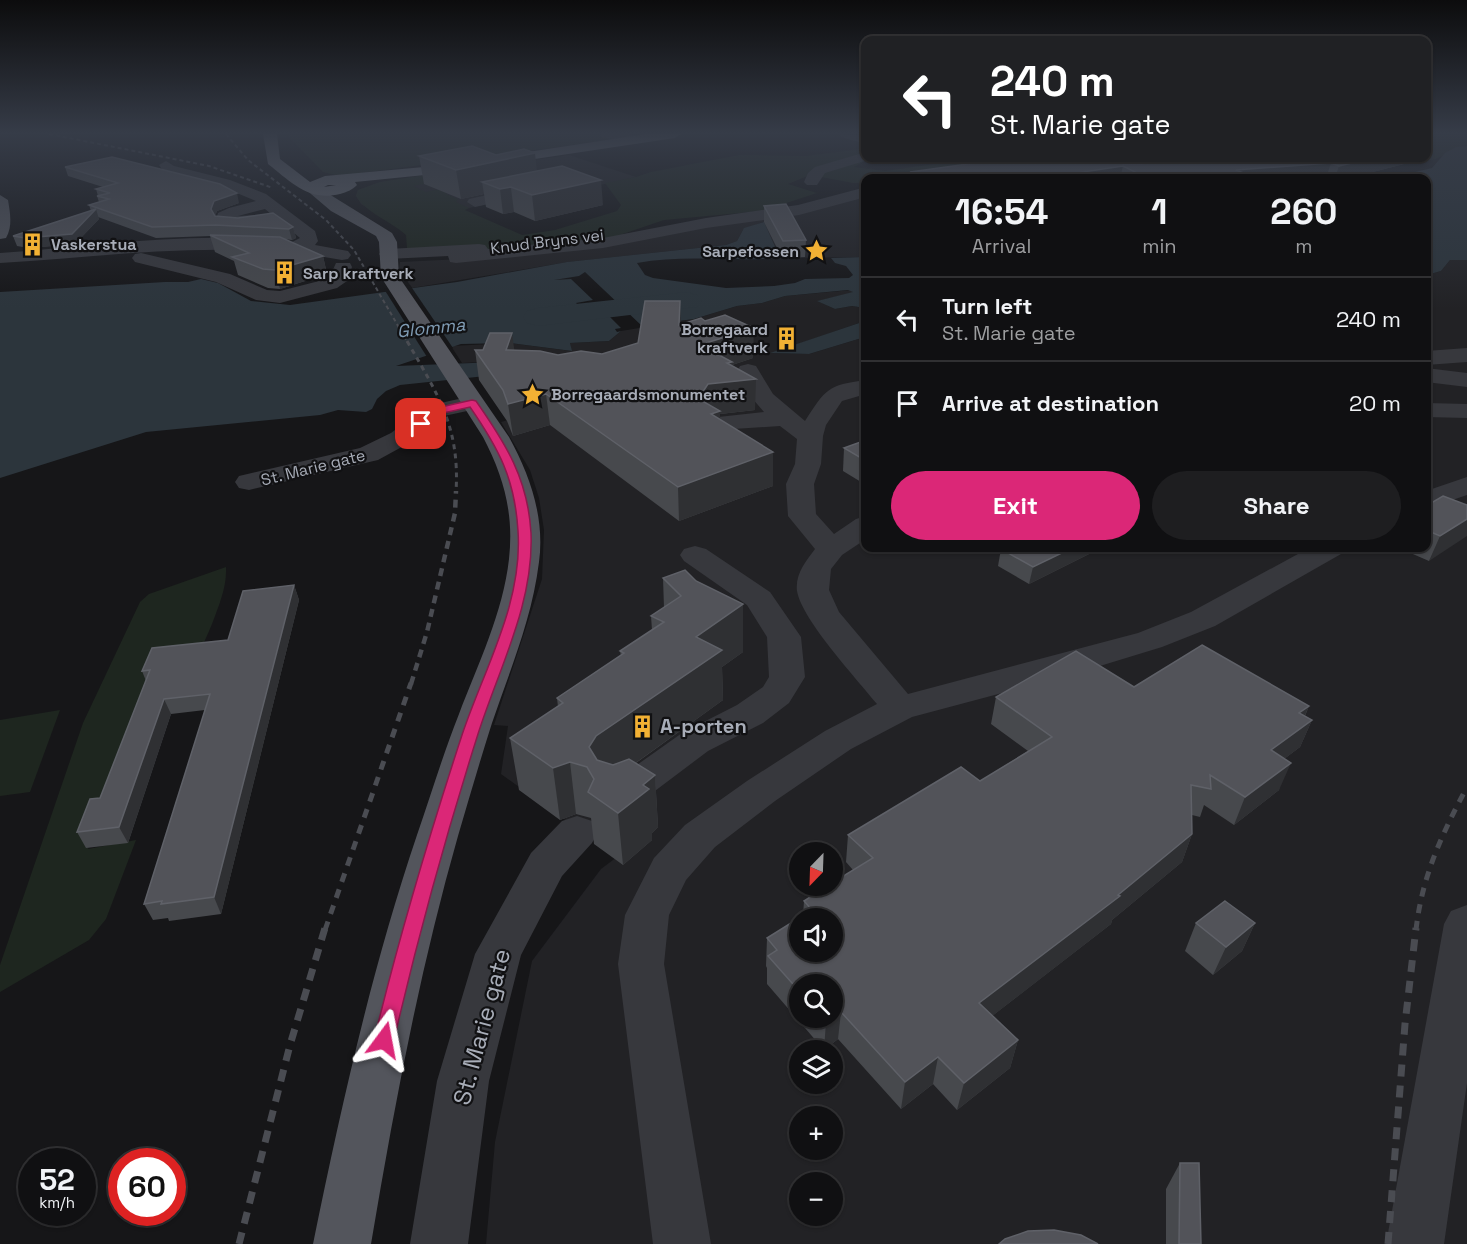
<!DOCTYPE html>
<html lang="en">
<head>
<meta charset="utf-8">
<style>
	body { margin:0; font-family:"Space Grotesk",sans-serif; background:#1e1e20; color:#f1f3f6; height:100vh; display:flex; flex-direction:column; font-size:22px; white-space:nowrap }
	* { box-sizing:border-box; margin:0 }
	p { font-size:20px; color:#9c9d9f }
	.icon { flex:none; width:33px; height:33px; fill:none; stroke:currentColor; stroke-width:2; stroke-linecap:round; stroke-linejoin:round }
	.map { position:relative; flex:1; overflow:hidden }
	.side { position:absolute; left:861px; top:174px; width:570px; height:378px; display:flex; flex-direction:column; background:#101012; border-radius:12px; box-shadow:0 2px 4px #0004,0 0 0 2px #303032 }
	.side>* { flex:none }
	.guide { position:absolute; left:861px; top:36px; width:570px; height:126px; border-radius:12px; box-shadow:0 2px 4px #0004,0 0 0 2px #303032; background:#202124; color:#fff; overflow:hidden }
	.needle { width:39px; rotate:203deg }
	.tools { position:absolute; left:789px; top:842px; display:grid; gap:12px }
	.tools a { display:grid; place-items:center; width:54px; height:54px; border-radius:50%; background:#101012; box-shadow:0 2px 4px #0004,0 0 0 2px #303032; font-size:30px }
	.speed { position:absolute; left:18px; top:1148px; display:flex; gap:12px; font-size:30px; font-weight:700; text-align:center }
	.speed>* { display:grid; place-content:center; width:78px; height:78px; border-radius:50%; background:#101012; box-shadow:0 2px 4px #0004,0 0 0 2px #303032; line-height:1 }
	.speed small { font-size:15px; font-weight:400 }
	.speed .limit { border:9px solid #d22; background:#fff; color:#111 }
	.pin { position:absolute; display:grid; place-items:center; width:51px; height:51px; color:#fff; margin:-26px; border-radius:12px; box-shadow:0 3px 9px #0006 }
	.me { position:absolute; width:66px; margin:-33px; rotate:13deg; stroke-linejoin:round; filter:drop-shadow(0 0 4px #0008) }
	.turn { display:flex; align-items:center; gap:21px; height:126px; padding:0 30px; font-size:27px }
	.turn .icon { width:78px; height:78px; stroke-width:2.5 }
	.turn b { display:block; font-size:42px; line-height:51px }
	.eta { display:flex; justify-content:space-evenly; align-items:center; height:102px; text-align:center }
	.eta b { font-size:36px; font-weight:600; line-height:42px }
	.button { display:flex; gap:12px; margin-top:auto; padding:12px 30px }
	.button a { flex:1; height:69px; border-radius:36px; background:#db2777; color:#fff; font-size:24px; font-weight:600; line-height:69px; text-align:center }
	.button a+a { background:#1e1e20; color:#f1f3f6 }
	ul { padding:0; list-style:none }
	li { display:flex; align-items:center; gap:18px; height:84px; padding:0 30px; border-top:2px solid #303032 }
	li div { flex:1 }
	li b { display:block; font-size:22px }
	li em { font-style:normal }
	.map>svg:first-child { display:block }
	.built { fill:#222225; fill-rule:evenodd }
	.green { fill:#1e261f }
	.water { fill:#2c353c }
	.pier { fill:#161618 }
	.lines { fill:none; stroke-linecap:round; stroke-linejoin:round }
	.river { fill:#2c353c; fill-rule:evenodd }
	.minor { fill:#37383d; fill-rule:evenodd }
	.major { fill:#53555c; fill-rule:evenodd }
	.highway { fill:#63666e; fill-rule:evenodd }
	.rail-far4 { stroke:#4a4c52; stroke-width:2; stroke-dasharray:4 3; stroke-linecap:butt }
	.rail-far3 { stroke:#4a4c52; stroke-width:3; stroke-dasharray:5 4.5; stroke-linecap:butt }
	.rail-far2 { stroke:#4a4c52; stroke-width:4.5; stroke-dasharray:8 6; stroke-linecap:butt }
	.rail-far1 { stroke:#4a4c52; stroke-width:5; stroke-dasharray:9 8; stroke-linecap:butt }
	.rail { stroke:#4a4c52; stroke-width:7; stroke-dasharray:12 9; stroke-linecap:butt }
	.wall { fill:#47494d; fill-rule:evenodd }
	.shaded-wall { fill:#2f3033 }
	.building { fill:#525359; stroke:#5f6168; stroke-width:1.5; fill-rule:evenodd }
	.route { fill:#db2777; stroke:#8e194d; stroke-width:1.5 }
	.labels { text-anchor:middle; stroke-width:4.5; stroke-linejoin:round; paint-order:stroke }
	.far-street-label { font-size:16px; fill:#a8adb8; stroke:#111113 }
	.far-poi-label { font-size:16px; font-weight:bold; fill:#a8adb8; stroke:#111113; text-anchor:start }
	.far-water-label { font-size:18px; font-style:italic; fill:#7f9bb3; stroke:#111113 }
	.poi-label { font-size:20px; font-weight:bold; fill:#a8adb8; stroke:#111113; text-anchor:start }
	.near-street-label { font-size:24px; fill:#a8adb8; stroke:#111113 }
</style>
</head>
<body>
<div class="map">
<svg width="1467" height="1244" viewBox="0 0 1467 1244">
	<rect width="100%" height="100%" fill="#161618"/>
	<g class="built">
		<path d="M569 155 636 177 577 190 567 187 394 224 361 204 356 196 358 190 381 182Z"/>
		<path d="M865 197V257L780 258 763 222 743 230 737 241 726 245 568 262 412 288 399 269 400 262 462 259Z"/>
		<path d="M1450 260H1467V1244H486L495 1142 532 961 601 869 617 857 501 774 508 726 494 725 542 579 544 530 539 498 530 470 501 422 550 409 593 357 462 363 451 346 510 343 571 351 570 343 609 341 621 331 694 319 737 306 762 303 785 296 852 290 853 293 818 301 835 309 852 306 865 308V321L772 353 809 354 865 337 866 548H1426L1427 275 1441 271ZM800 852H832V885H800ZM800 918H832V951H800ZM800 984H832V1017H800ZM800 1050H832V1083H800ZM800 1116H832V1149H800ZM800 1182H832V1215H800Z"/>
	</g>
	<g class="green">
		<path d="M655 134 339 176 323 172 287 135Z"/>
		<path d="M1427 134H1467V146C1455 147 1450 153 1440 157 1425 164 1410 161 1395 158H1426Z"/>
		<path d="M860 149 865 151 866 158H870L854 167 885 171 976 158H1054L940 178H866L865 183H853L810 175 788 184 817 193 762 211 664 220 608 239 523 251 407 248 406 235C391 221 366 213 356 196L358 190 380 182 502 163 474 173 413 186 426 192 449 187 446 194 458 199 456 202 469 208 465 210 522 235 555 230 617 211 621 205 605 183 636 177 651 172 739 155 806 156Z"/>
		<path d="M226 567C227 587 219 605 212 624 180 704 117 768 88 849L136 840 106 919 89 940 0 992V965L83 723 140 602 149 594Z"/>
		<path d="M60 710 30 792 0 796V720Z"/>
	</g>
	<g class="water">
		<path d="M1467 146V260H1450L1441 271 1427 275 1426 178H1390L1432 168 1445 153 1456 147Z"/>
		<path d="M764 222 780 258C733 262 684 254 637 263L645 275 653 278 726 288 774 286 795 283 805 279 849 278 853 275 846 266 835 263 831 258 865 257V308L852 306 835 309 817 301 853 292 848 290 785 296 762 303 737 306 694 319 642 326 585 272 579 276 554 280 571 279 593 300 576 303 580 307 597 304 608 315 603 317H610L621 328 615 329 617 332 621 331 609 341 570 343 572 351 510 343 461 344 396 366 550 360 505 374 400 385 386 391 377 399 372 409 366 412 338 410 320 415 146 432 0 478V292L165 282H188L201 279 218 283 251 301 290 305 457 282 567 262 726 245 737 241 744 228Z"/>
		<path d="M865 321V337L809 354 770 353Z"/>
	</g>
	<path class="pier" d="M410 285 453 348 427 357 384 289Z"/>
	<g class="lines">
		<path class="river" d="M687 292 697 295 702 301 697 307 538 326 527 323 523 317 527 311 538 308Z"/>
		<g class="minor">
			<path d="M601 134H629L642 137 644 140 637 144 602 137Z"/>
			<path d="M840 134 866 136V144L841 137Z"/>
			<path d="M866 152V158L871 159 825 173 817 185H807L804 182 808 173 815 167Z"/>
			<path d="M166 161 174 166 230 180 266 194 315 231 318 241 315 245 348 251 351 255 348 259 342 260C227 239 115 256 0 263V253C97 246 195 230 292 242L300 238 265 209 238 216 271 214 273 218 271 222 240 226 218 224 216 220 218 213 229 208 256 201 220 186 164 172 159 165Z"/>
			<path d="M528 186 533 188 536 191 533 194 475 207 467 202 469 199Z"/>
			<path d="M866 187V197L799 215 706 228 603 248 456 263 450 262 448 256 388 259 382 258 379 254 382 250 388 249 479 244 485 245 488 249 603 238 706 218 798 205Z"/>
			<path d="M141 253 230 274 267 290 280 291 323 280 331 274 336 263H350L352 267 347 281 337 288 280 303 256 300 216 282 135 262 132 258 135 254Z"/>
			<path d="M1467 348V362L1426 365V351Z"/>
			<path d="M748 364 756 366 773 394 805 421C826 389 827 385 866 380V394L842 401 826 425 823 436 821 464 814 484 816 514 834 534 856 519 866 516V539L842 555 831 569 829 590 839 612 908 694 1138 633 1191 612 1309 548H1345L1341 554 1215 626 1162 647 1077 673 912 717 851 749 775 801 715 847 686 880 669 915 664 964 711 1244H653L618 964 625 915 654 858 685 825 747 781 825 731 877 704C857 679 802 620 797 591 795 574 806 561 815 549L788 516 786 484 795 464 797 439 780 426 718 430 709 428 706 423 709 418 764 412 745 390 737 371 740 366Z"/>
			<path d="M1426 368 1467 373V387L1426 382Z"/>
			<path d="M472 396 481 398 484 403 481 408 444 416 409 443 378 460 249 490 239 488 235 482 239 476 360 448 391 433 427 406Z"/>
			<path d="M1426 403 1467 404V418L1426 417Z"/>
			<path d="M1467 477V495L1426 509V491Z"/>
			<path d="M695 546 706 549 770 592 801 637 805 677 789 703 763 723 708 751 631 809 617 814 603 809 597 799 603 789 682 733 737 705 763 687 769 677 767 637 747 605 684 561 680 555 684 549Z"/>
			<path d="M577 816 592 821 598 832 592 843 562 876 521 955 489 1081 468 1244H410L437 1081 475 954 531 853 562 821Z"/>
			<path d="M1467 905V1083L1444 1244H1386L1444 924 1451 911Z"/>
		</g>
		<g class="major">
			<path d="M316 186 392 233 397 242 399 277 509 437C530 475 545 518 539 562 532 619 510 670 492 723 480 761 469 798 458 836 420 969 394 1107 371 1244H313C341 1107 372 968 417 835 431 795 443 754 459 714 478 664 503 613 509 559 514 514 504 477 483 437L381 277 379 242 376 236 331 211 311 194 308 191 311 188Z"/>
			<path d="M0 195 8 200C10 213 13 226 6 238L0 239Z"/>
		</g>
		<path class="highway" d="M263 134H277L280 159 310 182 325 176 435 166 646 134H681L675 138 435 174 355 182 357 185C352 190 347 192 340 194 309 202 291 182 268 164ZM328 185H336L324 187Z"/>
		<g class="rail-far4">
			<path d="M49 134 209 166 273 188"/>
			<path d="M226 134 248 160 326 220 354 250 408 343"/>
		</g>
		<path class="rail-far3" d="M407 341C438 395 460 427 456 492"/>
		<path class="rail-far2" d="M411 684 427 632 455 513 456 491"/>
		<g class="rail-far1">
			<path d="M325 930 411 683"/>
			<path d="M1416 930C1422 876 1442 834 1467 787"/>
		</g>
		<g class="rail">
			<path d="M239 1244 290 1045 325 928"/>
			<path d="M1388 1244 1405 1024 1416 928"/>
		</g>
	</g>
	<g class="wall">
		<path d="M419 156 537 171 603 205 535 221 514 212 503 214 486 207 484 194 461 199 424 184Z"/>
		<path d="M1412 162 1349 178H910V172L1125 164Z"/>
		<path d="M65 167 239 203 217 211 215 216 293 227 296 238 292 240 284 239 323 256 327 274 280 289 268 288 238 275 234 261 215 252 210 236 156 238 98 217 99 219 75 244 29 248 17 246 13 236 91 211 89 205 99 202 97 196H98L96 189 103 187 68 176Z"/>
		<path d="M764 206 806 240 805 257 782 258 764 222Z"/>
		<path d="M681 324 753 358 732 365V366L755 410 720 414V420L773 486 679 521 550 425 513 436 507 421 479 380 475 350 515 351 558 355 602 354 638 343Z"/>
		<path d="M866 440V485L843 471 844 448Z"/>
		<path d="M1467 505 1429 561 1399 548H1426V506Z"/>
		<path d="M1004 548H1101L1029 584 998 566 1001 549Z"/>
		<path d="M663 578 696 581 743 604V652L722 667 723 700 636 763 655 775 658 827 652 833V840L623 865 594 844 591 818 576 814 560 820 519 790 510 738 558 707 557 698 621 656 620 651 652 630 651 616 664 608Z"/>
		<path d="M294 585 299 600 221 914 169 921 168 918 153 920 144 904 205 710 171 714 128 843 86 848 77 832 100 798 146 681 142 671 228 640Z"/>
		<path d="M1134 687 1309 706 1305 716 1312 720 1300 747 1284 759 1279 790 1234 825 1204 805 1200 817 1192 815V834L1182 862 1112 920 1111 924 992 1016 1018 1040 1010 1068 957 1110 933 1084 901 1109 838 1039 824 1050 767 984V968L766 966 767 938 803 916 804 901 853 870 846 862 848 835 980 781 1028 751 991 724 996 697ZM800 984 832 1017H800Z"/>
		<path d="M1196 923H1255L1242 951 1213 975 1185 951Z"/>
		<path d="M1180 1163 1201 1244H1166V1189Z"/>
	</g>
	<g class="shaded-wall">
		<path d="M535 153 538 181 511 188 514 212 503 214 500 189 482 182 484 194 461 199 456 170Z"/>
		<path d="M1125 158H1127L1125 167 1123 166 1120 178H1043L1121 161Z"/>
		<path d="M1374 158H1413L1412 162 1349 178H1335L1339 166Z"/>
		<path d="M1331 163 1326 178H1233L1236 170Z"/>
		<path d="M601 180 603 205 535 221 532 195Z"/>
		<path d="M237 193 239 203 217 211 214 219 211 209 214 201Z"/>
		<path d="M96 209 99 219 75 244 29 248 25 238Z"/>
		<path d="M293 227 296 238 292 240 289 229Z"/>
		<path d="M323 256 327 274 280 289 275 270Z"/>
		<path d="M680 301 681 329 679 325Z"/>
		<path d="M754 328 753 358 732 365V382L756 379 755 410 720 414 721 444 697 398 706 343Z"/>
		<path d="M512 333 516 362 506 350Z"/>
		<path d="M546 394 550 425 513 436 508 404Z"/>
		<path d="M773 452V486L679 521 678 487Z"/>
		<path d="M1467 519V536L1429 561 1440 536Z"/>
		<path d="M1072 548H1101L1029 584 1033 567Z"/>
		<path d="M294 585 299 600 221 914 214 897Z"/>
		<path d="M743 604V652L722 667 723 700 602 787 589 747 596 736 696 637Z"/>
		<path d="M164 699 171 714 128 843 119 827Z"/>
		<path d="M1309 706 1299 729 1312 720 1300 747 1259 778 1271 750 1299 713Z"/>
		<path d="M570 762 576 814 560 820 553 768Z"/>
		<path d="M1291 763 1279 790 1234 825 1245 797Z"/>
		<path d="M655 775 658 827 652 833V840L623 865 618 813 643 785Z"/>
		<path d="M1192 834 1182 862 1112 920 1111 924 973 1031 979 1003 1118 895Z"/>
		<path d="M1255 923 1242 951 1213 975 1226 947Z"/>
		<path d="M841 1012 838 1039 824 1050 826 1022Z"/>
		<path d="M1018 1040 1010 1068 957 1110 964 1083Z"/>
		<path d="M938 1057 933 1084 901 1109 905 1082Z"/>
	</g>
	<g class="building">
		<path d="M472 146 496 155 524 149 535 153 456 170 419 156Z"/>
		<path d="M112 157 220 184 237 193 214 201 211 209 215 216 238 218 273 213 293 227 289 229 216 225 152 227 89 205 109 199 97 196 110 193 96 189 118 183 65 167Z"/>
		<path d="M1011 158H1125L1121 161 1123 164H1142L1157 158H1374L1339 166 1331 163 1236 170 1256 178H1147L1123 166 1043 178H932L910 172Z"/>
		<path d="M562 166 601 180 532 195 511 187 500 189 482 182Z"/>
		<path d="M786 204 806 240 783 241 764 206Z"/>
		<path d="M96 209 72 234 25 238 13 236Z"/>
		<path d="M210 235 280 237 323 256 275 270 263 269 232 257 249 253Z"/>
		<path d="M645 301H680L679 325 701 318 705 321 725 315 754 328 706 343 721 352 715 353 732 362 727 363 756 379 708 384 704 390 705 395 697 398 720 411 711 414 773 452 678 487 546 394 508 404 503 390 475 350H483L490 333H512L506 350 540 351 558 355 581 351 602 354 638 343Z"/>
		<path d="M866 440V461L844 448Z"/>
		<path d="M1443 496 1467 505V519L1440 536 1426 530V506Z"/>
		<path d="M1004 548H1072L1033 567 1001 549Z"/>
		<path d="M685 570 696 581 743 604 696 637 722 650 596 736 589 747 597 760 613 765 629 759 655 775 643 785 649 789 618 813 588 792 594 779 587 767 570 762 553 768 510 738 563 703 557 698 624 653 620 651 664 622 651 616 681 596 663 578Z"/>
		<path d="M294 585 214 897 161 904 162 901 144 904 210 694 164 699 119 827 77 832 90 799 100 798 150 670 142 671 152 648 228 640 243 591Z"/>
		<path d="M1202 645 1309 706 1299 713 1312 720 1271 750 1291 763 1245 797 1210 775 1211 789 1191 785 1192 834 1118 895 1120 896 979 1003 1018 1040 964 1083 938 1057 905 1082 841 1012 826 1022 821 1017H832V984H800V992L768 956 777 950 767 938 812 910 804 901 829 885H832V883L873 858 848 835 961 767 980 781 1052 737 996 697 1076 651 1134 687ZM800 918H832V951H800Z"/>
		<path d="M1225 901 1255 923 1226 947 1196 923Z"/>
		<path d="M1180 1163H1199L1201 1244H1179Z"/>
		<path d="M1054 1230 1081 1235 1098 1244H999L1005 1239 1028 1231Z"/>
	</g>
	<linearGradient id="sky" x2="0" y2="1"><stop stop-color="#0c0c0d"/><stop offset="0.43" stop-color="#363c48"/><stop offset="1" stop-color="#363c48" stop-opacity="0"/></linearGradient>
	<rect width="1467" height="309" fill="url(#sky)"/>
	<path class="route" d="M472 400 476 401C506 444 528 479 531 533 534 604 499 668 478 734 446 835 418 936 394 1040L391 1047 384 1050 377 1047 374 1040C399 937 429 836 462 735 484 669 523 603 518 531 515 479 499 449 470 407L439 414 424 426 415 424 432 409Z"/>
	<defs>
		<symbol id="building-bare" viewBox="-9 -9 18 18"><path d="M-4-6H4V6H1V3H-1V6H-4ZM-2.5-4.3h1.7v1.8h-1.7ZM.8-4.3h1.7v1.8H.8ZM-2.5-1h1.7V.8h-1.7ZM.8-1h1.7V.8H.8Z" fill="#f2b134" stroke="#111113" stroke-width="2.5" paint-order="stroke"/></symbol>
		<symbol id="sight-bare" viewBox="-9 -9 18 18"><path d="M0-6L1.8-2.2L6-1.7L2.9 1.2L3.7 5.4L0 3.3L-3.7 5.4L-2.9 1.2L-6-1.7L-1.8-2.2Z" fill="#f2b134" stroke="#111113" stroke-width="2.5" paint-order="stroke"/></symbol>
	</defs>
	<g fill-rule="evenodd">
		<use href="#building-bare" x="16" y="228" width="33" height="33"/>
		<use href="#sight-bare" x="800" y="234" width="33" height="33"/>
		<use href="#building-bare" x="268" y="256" width="33" height="33"/>
		<use href="#building-bare" x="770" y="322" width="33" height="33"/>
		<use href="#sight-bare" x="516" y="378" width="33" height="33"/>
		<use href="#building-bare" x="626" y="710" width="33" height="33"/>
	</g>
	<g class="labels">
		<g class="far-street-label">
			<text transform="translate(547 241) rotate(-7)" y="6">Knud Bryns vei</text>
			<text transform="translate(313 467) rotate(-14)" y="6">St. Marie gate</text>
		</g>
		<g class="far-poi-label">
			<text x="51" y="250">Vaskerstua</text>
			<text x="799" y="257" text-anchor="end">Sarpefossen</text>
			<text x="303" y="279">Sarp kraftverk</text>
			<text x="768" y="335" text-anchor="end">Borregaard<tspan x="768" dy="18">kraftverk</tspan></text>
			<text x="551" y="400">Borregaardsmonumentet</text>
		</g>
		<g class="far-water-label">
			<text transform="translate(431 328) rotate(-6)" y="6">Glomma</text>
		</g>
		<g class="poi-label">
			<text x="660" y="733">A-porten</text>
		</g>
		<g class="near-street-label">
			<text transform="translate(482 1027) rotate(-75)" y="8">St. Marie gate</text>
		</g>
	</g>
</svg>
<div class="tools">
<a><svg class="needle" viewBox="-14 -14 28 28"><path d="M0-13l5 13h-10z" fill="#e53935"/><path d="M0 13l5-13h-10z" fill="#9c9d9f"/></svg></a>
<a><svg class="icon" aria-label="sound" viewBox="0 0 24 24"><path d="M4 9h4l5-4v14l-5-4H4zM17 9q2 3 0 6"/></svg></a>
<a><svg class="icon" aria-label="search" viewBox="0 0 24 24"><circle cx="10" cy="10" r="6"/><path d="M15 15l6 6"/></svg></a>
<a><svg class="icon" aria-label="layers" viewBox="0 0 24 24"><path d="M12 4l9 5-9 5-9-5zM3 14l9 5 9-5"/></svg></a>
<a>+</a>
<a>−</a>
</div>
<div class="speed"><div>52<small>km/h</small></div><div class="limit">60</div></div>
<div class="pin" style="left:421px;top:424px;background:#d93025"><svg class="icon" aria-label="arrive" viewBox="0 0 24 24"><path d="M6 21V4h12l-3 4 3 4H6"/></svg></div>
<svg class="me" style="left:384px;top:1040px" viewBox="-20 -20 40 40"><path d="M0-17L14 15 0 8-14 15z" fill="#db2777" stroke="#fff" stroke-width="4"/></svg>
<div class="guide">
<div class="turn"><svg class="icon" aria-label="left" viewBox="0 0 24 24"><path d="M17 20v-9H6M10 6l-5 5 5 5"/></svg><div><b>240 m</b>St. Marie gate</div></div>
</div>
<section class="side">
<div class="eta">
<div><b>16:54</b><p>Arrival</p></div>
<div><b>1</b><p>min</p></div>
<div><b>260</b><p>m</p></div>
</div>
<ul>
<li><svg class="icon" aria-label="left" viewBox="0 0 24 24"><path d="M17 20v-9H6M10 6l-5 5 5 5"/></svg><div><b>Turn left</b><p>St. Marie gate</p></div><em>240 m</em></li>
<li><svg class="icon" aria-label="arrive" viewBox="0 0 24 24"><path d="M6 21V4h12l-3 4 3 4H6"/></svg><div><b>Arrive at destination</b></div><em>20 m</em></li>
</ul>
<div class="button"><a>Exit</a><a>Share</a></div>
</section>
</div>
</body>
</html>
